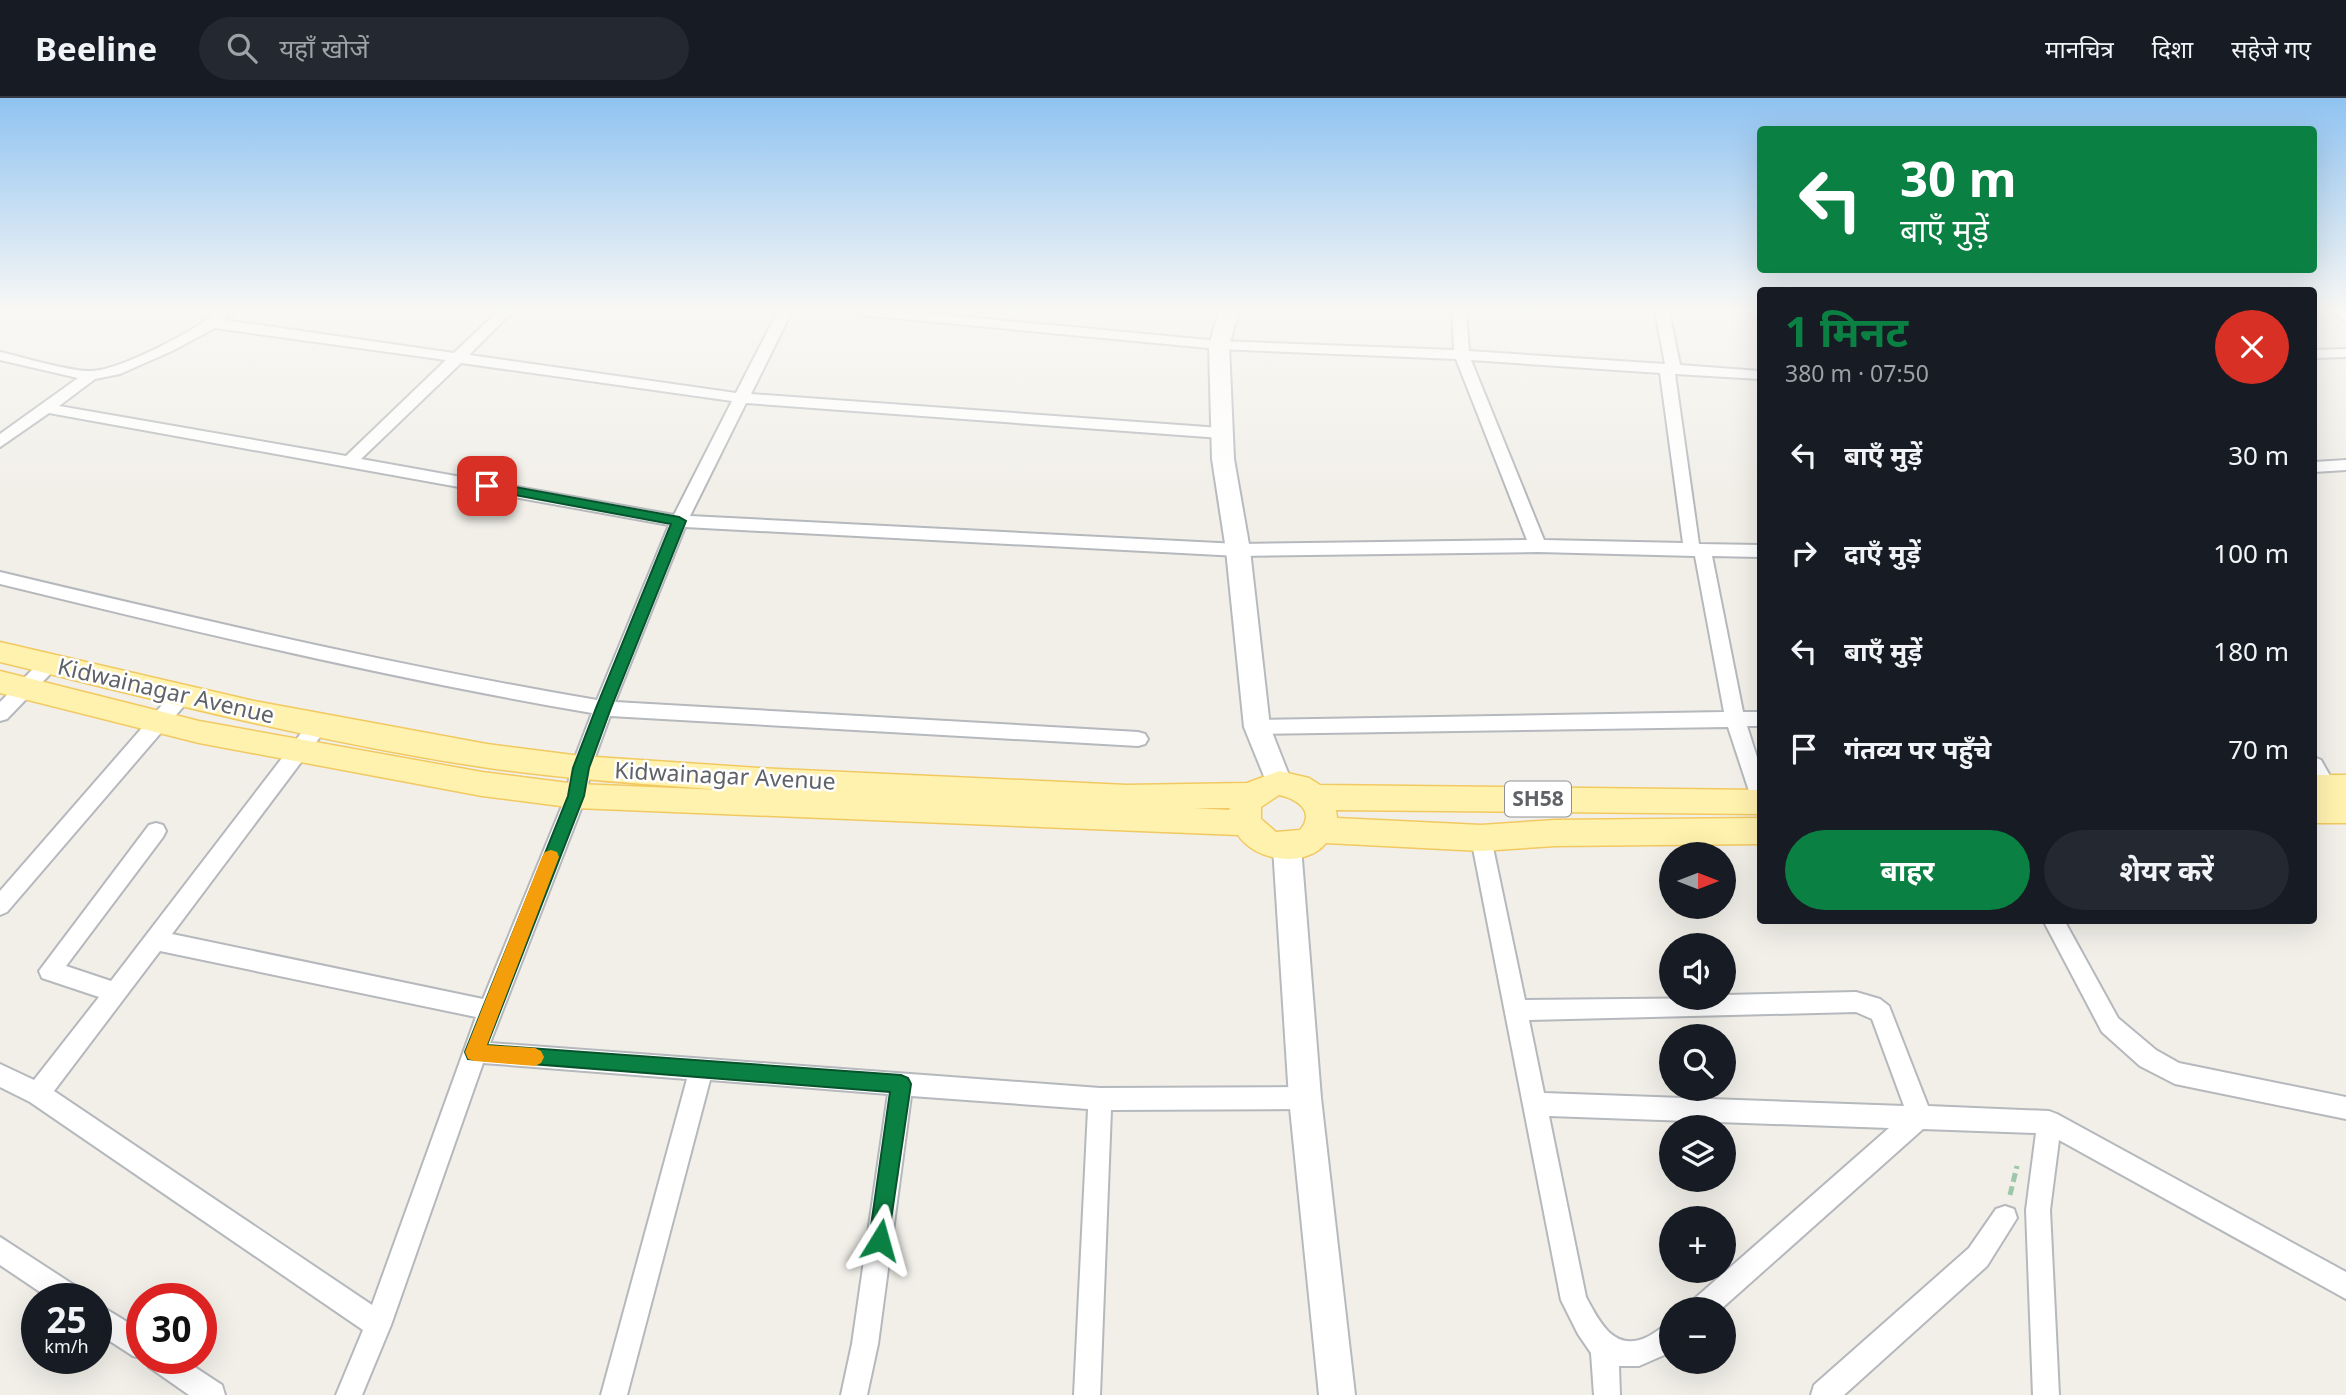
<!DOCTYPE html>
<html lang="hi">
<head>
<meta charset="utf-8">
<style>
	body { margin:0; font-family:"Noto Sans","Noto Sans Devanagari",sans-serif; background:#242831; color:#f1f3f6; height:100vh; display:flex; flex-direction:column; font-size:26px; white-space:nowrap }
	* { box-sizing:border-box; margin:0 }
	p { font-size:23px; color:#9ea1a6 }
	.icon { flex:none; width:38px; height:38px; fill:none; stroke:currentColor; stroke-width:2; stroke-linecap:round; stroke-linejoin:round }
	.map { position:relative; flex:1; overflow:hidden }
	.sheet { position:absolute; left:1757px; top:189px; width:560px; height:637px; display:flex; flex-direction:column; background:#171b24; border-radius:7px; box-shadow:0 7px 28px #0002 }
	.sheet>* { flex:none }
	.banner { position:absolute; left:1757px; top:28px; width:560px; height:147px; border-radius:7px; box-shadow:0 7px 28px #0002; background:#0b8043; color:#fff; overflow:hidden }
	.needle { width:46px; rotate:90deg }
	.controls { position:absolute; left:1659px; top:744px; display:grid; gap:14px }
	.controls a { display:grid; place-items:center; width:77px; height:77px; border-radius:50%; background:#171b24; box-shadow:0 7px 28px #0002; font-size:35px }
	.speed { position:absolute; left:21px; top:1185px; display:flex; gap:14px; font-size:35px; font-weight:700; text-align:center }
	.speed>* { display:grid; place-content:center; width:91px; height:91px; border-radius:50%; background:#171b24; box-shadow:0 7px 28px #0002; line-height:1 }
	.speed small { font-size:18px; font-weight:400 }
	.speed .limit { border:10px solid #d22; background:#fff; color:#111 }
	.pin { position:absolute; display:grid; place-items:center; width:60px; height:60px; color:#fff; margin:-30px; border-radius:14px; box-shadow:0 4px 10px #0006 }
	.me { position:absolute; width:77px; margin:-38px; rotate:8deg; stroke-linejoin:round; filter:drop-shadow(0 0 5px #0008) }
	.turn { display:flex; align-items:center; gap:24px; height:147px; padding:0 28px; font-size:32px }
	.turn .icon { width:91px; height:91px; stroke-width:2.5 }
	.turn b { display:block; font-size:49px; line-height:60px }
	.round { display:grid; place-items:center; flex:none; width:74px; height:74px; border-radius:37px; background:#242831 }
	.head { display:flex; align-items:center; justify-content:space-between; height:119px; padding:0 28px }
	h1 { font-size:42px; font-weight:700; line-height:52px; color:#0b8043 }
	.button { display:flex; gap:14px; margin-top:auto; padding:14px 28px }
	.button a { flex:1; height:80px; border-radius:42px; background:#0b8043; color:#fff; font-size:28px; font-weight:700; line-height:80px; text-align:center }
	.button a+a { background:#242831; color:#f1f3f6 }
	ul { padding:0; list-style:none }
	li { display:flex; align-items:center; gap:21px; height:98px; padding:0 28px }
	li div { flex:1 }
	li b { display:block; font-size:26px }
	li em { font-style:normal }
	header { display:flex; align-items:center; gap:42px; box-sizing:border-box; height:98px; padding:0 35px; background:#171b24; border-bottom:2px solid #363941 }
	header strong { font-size:33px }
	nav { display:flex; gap:38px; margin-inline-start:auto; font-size:24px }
	.search { width:490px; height:63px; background:#242831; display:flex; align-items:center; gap:18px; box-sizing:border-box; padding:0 24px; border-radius:38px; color:#9ea1a6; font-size:26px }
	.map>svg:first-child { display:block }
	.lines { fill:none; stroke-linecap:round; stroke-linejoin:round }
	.street-casing { stroke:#b5b8bc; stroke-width:4 }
	.secondary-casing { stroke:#b6babf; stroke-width:4 }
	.primary-casing { stroke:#f2c960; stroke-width:3 }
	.path { stroke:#9cc7a9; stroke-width:5; stroke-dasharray:9 4.5; stroke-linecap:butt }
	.street { fill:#fff; fill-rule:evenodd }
	.secondary { fill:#fff; fill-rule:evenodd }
	.primary { fill:#fff2af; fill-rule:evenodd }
	.route { fill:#0b8043; stroke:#07532c; stroke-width:2 }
	.slow { fill:#f59e0b }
	.labels { text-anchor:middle; stroke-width:5; stroke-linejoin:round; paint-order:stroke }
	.shield { fill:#fff; stroke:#8f9295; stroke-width:2 }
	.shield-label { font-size:21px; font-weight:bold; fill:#5f6368 }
	.street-label { font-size:23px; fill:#5f6368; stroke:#fff }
</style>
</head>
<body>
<header>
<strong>Beeline</strong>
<div class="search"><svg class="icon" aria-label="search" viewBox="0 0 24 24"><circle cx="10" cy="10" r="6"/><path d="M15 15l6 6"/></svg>यहाँ खोजें</div>
<nav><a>मानचित्र</a><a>दिशा</a><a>सहेजे गए</a></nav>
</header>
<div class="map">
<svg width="2346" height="1297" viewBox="0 0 2346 1297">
	<rect width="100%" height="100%" fill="#f1efe8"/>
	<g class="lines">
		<defs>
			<g id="street">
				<path d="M218 213H233L224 222 454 255 498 213H513L469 257 736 295 778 213H792L751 296 1221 330 1229 335 1221 340 746 305 690 418 1238 446 1527 442 1456 261 1219 251 862 217 855 213H903L1219 243 1454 252 1452 213H1466L1469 253 1665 266 1655 213H1669L1680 267 1760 273V281L1675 276 1699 446 1760 447V459L1712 458 1743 614H1760V628H1747L1760 669V704L1753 702 1750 696 1728 629 1257 636 1250 634 1247 629 1250 624 1257 622 1724 614 1695 458 1538 454 1238 458 685 429 615 604 1138 634 1145 636 1148 641 1145 646 1138 648 610 618 591 670 586 698 490 945 1100 990 1305 989 1313 992 1317 1000 1313 1008 1305 1011 1111 1012 1100 1297H1074L1088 1011 911 998 878 1246 867 1297H841L852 1246 888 996 710 982 627 1297H601L687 981 483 965 391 1227 362 1297H336L363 1232 30 1004 0 989V966L34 982 99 899 42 880 39 873 149 727 156 725 163 727 166 733 163 739 66 868 111 883 312 621 319 619 326 621 328 626 326 631 172 836 483 901 566 698 571 670 592 615C393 581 196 534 0 486V474C198 521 396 568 597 602L669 427 49 315 0 349V336L78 280 0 262V254C22 259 70 274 91 273 119 273 197 232 218 213ZM215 230 446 262 346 358 59 308 95 281 120 276 172 253ZM1471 262 1660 275 1683 445 1544 442ZM461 265 732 303 674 417 361 361ZM160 853 476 919 372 1207 54 993Z"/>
				<path d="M2335 213H2346V222L2341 221Z"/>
				<path d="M2346 251V259L2314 260V252Z"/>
				<path d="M2346 362V372L2314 374V364Z"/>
				<path d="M49 559 55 561 58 566 55 571 7 621 0 623V604L43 561Z"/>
				<path d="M182 590 189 592 191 597 189 602 7 814 0 817V793L175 592Z"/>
				<path d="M2314 659 2321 662 2342 699 2339 705 2332 707 2325 705 2314 684Z"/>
				<path d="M1481 732 1488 734 1491 740 1525 902 1724 900V897L1856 894 1880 901 1889 908 1928 1008 2049 1013 2057 1016 2346 1174V1201L2059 1042 2050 1112 2059 1297H2033L2026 1112 2036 1035 1923 1031 1721 1211H1689L1693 1202 1889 1030 1549 1018 1586 1199C1599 1223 1614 1255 1647 1239 1656 1235 1662 1228 1671 1225V1254L1639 1268H1619L1620 1297H1594L1591 1255 1578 1236 1561 1202 1471 740 1474 734ZM1856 914 1872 921 1904 1008 1544 995 1529 922Z"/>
				<path d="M2043 822H2064L2118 920 2156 952 2179 965 2346 999V1021L2175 986 2140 968 2102 934Z"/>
				<path d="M2005 1108 2014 1111 2017 1120 1987 1168 1844 1297H1811L1814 1287 1969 1150 1996 1111Z"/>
				<path d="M0 1139 80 1191 84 1200H49L0 1167Z"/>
				<path d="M96 1205 142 1233V1260H181L222 1287 225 1297H189L149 1269 145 1261 133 1258 96 1234Z"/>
			</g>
			<g id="secondary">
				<path d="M1219 213H1239L1229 247 1234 361 1250 452 1270 629 1292 685 1288 693 1279 696 1270 693 1244 629 1226 452 1212 361 1209 247Z"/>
				<path d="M1287 737 1297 741 1301 749 1321 1000 1355 1297H1319L1289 1000 1273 749 1277 741Z"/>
			</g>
			<g id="primary">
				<path d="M0 544 254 603 487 646 581 658 759 670 1127 687 1247 685 1279 673 1309 680 1320 687 1760 692V716L1336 712 1337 720 1481 727 1555 722 1760 720V746L1555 748 1481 753 1326 745C1305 771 1255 763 1238 737L576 710 482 698 199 645 0 595V573L199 623 482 674 576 686 722 692C644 686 566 681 489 670 324 646 162 603 0 564ZM1279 697C1297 701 1316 713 1300 732L1276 734 1261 721V709ZM1193 710H1230L1229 712Z"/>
				<rect x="2314" y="677" width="32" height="48"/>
			</g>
		</defs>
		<use href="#street" class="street-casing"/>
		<use href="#secondary" class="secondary-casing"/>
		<use href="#primary" class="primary-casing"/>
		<path class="path" d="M2010 1097 2017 1068"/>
		<use href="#street" class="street"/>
		<use href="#secondary" class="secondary"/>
		<use href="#primary" class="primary"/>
	</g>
	<linearGradient id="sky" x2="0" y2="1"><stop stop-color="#8fc3f1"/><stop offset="0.54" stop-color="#f9f8f5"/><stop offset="1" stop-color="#f9f8f5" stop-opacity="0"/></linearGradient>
	<rect width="2346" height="394" fill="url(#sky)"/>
	<path class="route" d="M487 384 679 419 686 423 611 610 589 670 584 698 487 947 901 977 908 980 911 986 887 1149 880 1152 872 1149 869 1142 890 994 468 961 465 954 568 698 573 670 596 610 671 426 482 391V385Z"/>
	<path class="slow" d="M551 752 557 754 559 759 487 947 535 950 541 953 544 959 541 965 535 968 475 963 468 961 465 954 542 759 545 754Z"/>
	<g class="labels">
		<rect class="shield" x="1505" y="683.5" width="66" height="35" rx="5"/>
		<g class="shield-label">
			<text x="1538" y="708">SH58</text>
		</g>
		<g class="street-label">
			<text transform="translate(166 593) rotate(13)" y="8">Kidwainagar Avenue</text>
			<text transform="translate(725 678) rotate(3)" y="8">Kidwainagar Avenue</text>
		</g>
	</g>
</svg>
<div class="controls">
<a><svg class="needle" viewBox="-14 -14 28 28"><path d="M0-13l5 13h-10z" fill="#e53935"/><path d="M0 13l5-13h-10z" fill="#9ea1a6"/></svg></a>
<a><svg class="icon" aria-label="sound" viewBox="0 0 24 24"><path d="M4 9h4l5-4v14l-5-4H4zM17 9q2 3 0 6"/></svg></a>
<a><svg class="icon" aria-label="search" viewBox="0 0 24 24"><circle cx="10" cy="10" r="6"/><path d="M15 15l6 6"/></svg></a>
<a><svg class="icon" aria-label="layers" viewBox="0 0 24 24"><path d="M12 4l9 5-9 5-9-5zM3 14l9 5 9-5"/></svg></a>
<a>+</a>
<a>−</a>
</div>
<div class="speed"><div>25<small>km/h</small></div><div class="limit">30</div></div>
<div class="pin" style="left:487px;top:388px;background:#d93025"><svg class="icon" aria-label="arrive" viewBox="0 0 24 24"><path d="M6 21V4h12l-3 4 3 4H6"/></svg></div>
<svg class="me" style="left:880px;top:1142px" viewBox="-20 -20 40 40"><path d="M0-17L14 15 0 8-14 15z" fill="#0b8043" stroke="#fff" stroke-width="4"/></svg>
<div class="banner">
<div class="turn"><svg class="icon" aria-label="left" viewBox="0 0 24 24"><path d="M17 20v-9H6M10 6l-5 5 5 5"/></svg><div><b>30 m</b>बाएँ मुड़ें</div></div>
</div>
<section class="sheet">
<div class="head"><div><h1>1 मिनट</h1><p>380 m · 07:50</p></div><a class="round" style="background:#d93025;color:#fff"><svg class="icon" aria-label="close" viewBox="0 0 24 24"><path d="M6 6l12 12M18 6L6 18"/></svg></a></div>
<ul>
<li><svg class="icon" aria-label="left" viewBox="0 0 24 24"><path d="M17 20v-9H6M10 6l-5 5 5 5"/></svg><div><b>बाएँ मुड़ें</b></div><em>30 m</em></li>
<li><svg class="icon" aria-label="right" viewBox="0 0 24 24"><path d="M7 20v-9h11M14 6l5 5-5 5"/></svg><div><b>दाएँ मुड़ें</b></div><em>100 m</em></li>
<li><svg class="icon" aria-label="left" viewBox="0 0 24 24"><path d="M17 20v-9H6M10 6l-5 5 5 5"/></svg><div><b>बाएँ मुड़ें</b></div><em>180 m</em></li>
<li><svg class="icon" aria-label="arrive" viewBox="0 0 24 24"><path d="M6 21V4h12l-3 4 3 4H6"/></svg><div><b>गंतव्य पर पहुँचे</b></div><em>70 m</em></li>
</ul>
<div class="button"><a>बाहर</a><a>शेयर करें</a></div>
</section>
</div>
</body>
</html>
